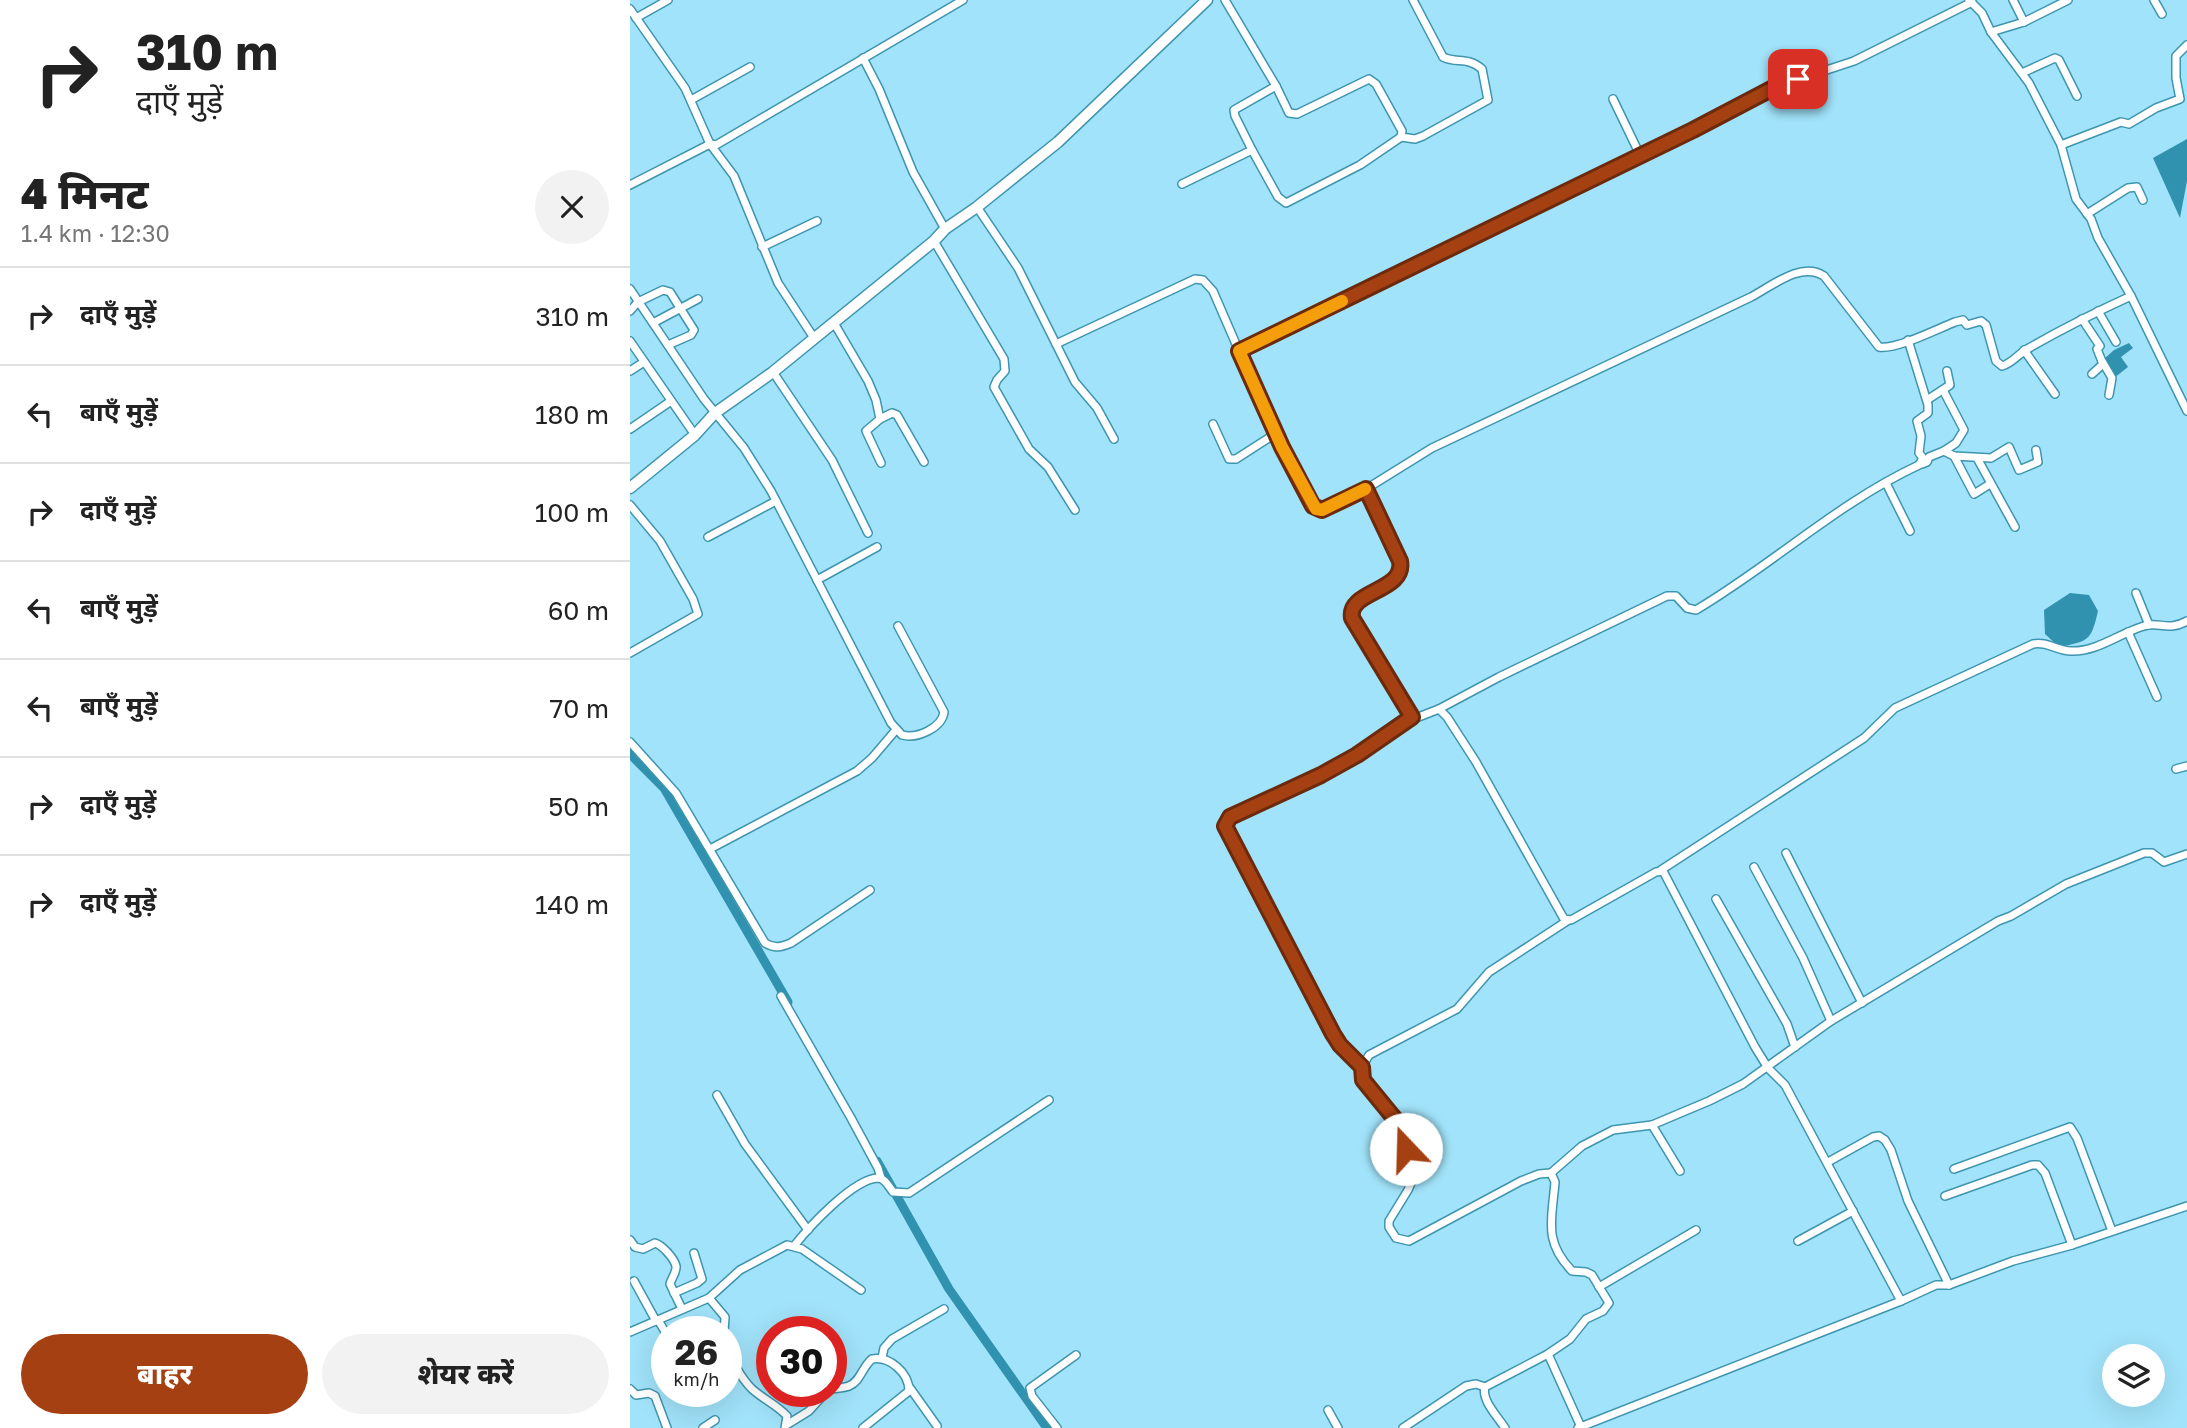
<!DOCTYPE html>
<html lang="hi">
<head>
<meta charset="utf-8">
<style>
	body { margin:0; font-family:"Golos Text","Noto Sans Devanagari",sans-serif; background:#f2f2f2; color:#222; height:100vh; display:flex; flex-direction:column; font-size:26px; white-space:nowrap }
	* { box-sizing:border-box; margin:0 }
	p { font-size:23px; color:#767676 }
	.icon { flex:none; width:38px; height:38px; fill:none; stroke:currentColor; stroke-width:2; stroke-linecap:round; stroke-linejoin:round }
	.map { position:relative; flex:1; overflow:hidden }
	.side { display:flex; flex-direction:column; background:#fff; width:630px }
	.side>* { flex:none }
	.banner { background:#fff; color:#222; overflow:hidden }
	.tools { position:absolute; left:1472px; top:1344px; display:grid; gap:14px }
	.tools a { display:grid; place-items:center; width:63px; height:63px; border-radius:50%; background:#fff; box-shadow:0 7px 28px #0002; font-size:35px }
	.speed { position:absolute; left:21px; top:1316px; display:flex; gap:14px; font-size:35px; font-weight:700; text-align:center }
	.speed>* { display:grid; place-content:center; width:91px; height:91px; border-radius:50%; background:#fff; box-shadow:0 7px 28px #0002; line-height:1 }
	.speed small { font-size:18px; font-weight:400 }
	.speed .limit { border:10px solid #d22; background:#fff; color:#111 }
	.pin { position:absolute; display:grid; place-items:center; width:60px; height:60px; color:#fff; margin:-30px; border-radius:14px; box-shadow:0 4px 10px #0006 }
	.me { position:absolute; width:77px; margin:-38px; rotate:339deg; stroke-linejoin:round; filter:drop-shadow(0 0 5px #0008) }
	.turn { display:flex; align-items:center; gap:24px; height:147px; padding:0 21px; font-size:32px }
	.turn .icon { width:91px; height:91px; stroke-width:2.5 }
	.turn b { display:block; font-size:49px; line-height:60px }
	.round { display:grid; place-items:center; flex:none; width:74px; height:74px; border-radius:37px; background:#f2f2f2 }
	.summary { display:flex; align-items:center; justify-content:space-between; height:119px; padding:0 21px }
	h1 { font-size:42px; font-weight:800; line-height:52px }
	.action { display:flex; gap:14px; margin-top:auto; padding:14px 21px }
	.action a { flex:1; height:80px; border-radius:42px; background:#a54012; color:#fff; font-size:28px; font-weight:800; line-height:80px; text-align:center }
	.action a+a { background:#f2f2f2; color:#222 }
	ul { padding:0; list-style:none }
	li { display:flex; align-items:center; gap:21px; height:98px; padding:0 21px; border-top:2px solid #e0e0e0 }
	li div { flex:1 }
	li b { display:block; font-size:26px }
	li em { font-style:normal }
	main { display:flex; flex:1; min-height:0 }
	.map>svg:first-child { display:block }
	.water { fill:#3092ae }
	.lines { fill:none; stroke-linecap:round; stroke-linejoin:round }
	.canal { stroke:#3092ae; stroke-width:9 }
	.street-casing { stroke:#3e95b0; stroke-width:10 }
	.secondary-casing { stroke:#3e95b0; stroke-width:13 }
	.street { stroke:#fff; stroke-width:7 }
	.secondary { stroke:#fff; stroke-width:10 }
	.route-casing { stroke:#6b2a0c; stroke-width:18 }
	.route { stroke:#a54012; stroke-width:12 }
	.slow { stroke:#f59e0b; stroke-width:12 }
</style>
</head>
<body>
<main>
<section class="side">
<div class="banner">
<div class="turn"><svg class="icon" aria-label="right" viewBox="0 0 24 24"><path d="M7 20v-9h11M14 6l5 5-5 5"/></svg><div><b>310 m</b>दाएँ मुड़ें</div></div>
</div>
<div class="summary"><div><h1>4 मिनट</h1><p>1.4 km · 12:30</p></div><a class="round"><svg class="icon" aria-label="close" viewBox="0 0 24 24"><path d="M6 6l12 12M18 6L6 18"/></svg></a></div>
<ul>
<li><svg class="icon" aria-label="right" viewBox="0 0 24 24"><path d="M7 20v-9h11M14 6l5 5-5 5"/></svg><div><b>दाएँ मुड़ें</b></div><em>310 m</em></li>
<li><svg class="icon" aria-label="left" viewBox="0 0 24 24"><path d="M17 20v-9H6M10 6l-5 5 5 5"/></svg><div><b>बाएँ मुड़ें</b></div><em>180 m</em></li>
<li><svg class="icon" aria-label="right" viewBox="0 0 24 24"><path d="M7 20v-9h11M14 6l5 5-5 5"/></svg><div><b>दाएँ मुड़ें</b></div><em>100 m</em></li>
<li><svg class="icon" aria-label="left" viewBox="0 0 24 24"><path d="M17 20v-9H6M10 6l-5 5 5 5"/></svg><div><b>बाएँ मुड़ें</b></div><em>60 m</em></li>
<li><svg class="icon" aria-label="left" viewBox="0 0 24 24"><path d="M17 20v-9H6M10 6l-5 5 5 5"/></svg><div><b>बाएँ मुड़ें</b></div><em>70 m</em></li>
<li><svg class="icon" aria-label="right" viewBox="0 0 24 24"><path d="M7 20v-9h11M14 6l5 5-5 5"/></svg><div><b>दाएँ मुड़ें</b></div><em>50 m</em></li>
<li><svg class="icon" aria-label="right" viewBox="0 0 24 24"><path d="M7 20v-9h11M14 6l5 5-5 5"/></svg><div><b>दाएँ मुड़ें</b></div><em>140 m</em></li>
</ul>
<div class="action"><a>बाहर</a><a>शेयर करें</a></div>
</section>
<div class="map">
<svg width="1557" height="1428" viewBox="0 0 1557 1428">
	<rect width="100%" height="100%" fill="#a1e3fa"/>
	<g class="water">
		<path d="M1557 139V181L1550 218 1523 158Z"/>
		<path d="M1499 343 1503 348 1491 357 1498 367 1484 378 1473 360 1484 350Z"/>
		<path d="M1440 593 1459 595 1468 611C1461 641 1459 641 1429 647L1415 634 1414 610Z"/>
	</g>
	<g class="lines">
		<g class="canal">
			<path d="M0 754 34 788 158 1002"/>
			<path d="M247 1161 319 1289 417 1428"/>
		</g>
		<defs>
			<g id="street">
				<path d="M595 0 646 86 659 113 667 114 739 79 746 84 772 131 771 137 785 139 793 136 858 100 852 69C837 56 827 64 813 57L783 0"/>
				<path d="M1339 0 1352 13 1361 32 1399 83 1431 145 1446 199 1461 219 1468 238 1501 296 1557 411"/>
				<path d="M1383 0 1394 22"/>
				<path d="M1524 0 1532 14"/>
				<path d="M0 9 55 88 80 144 104 176 148 283 184 338"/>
				<path d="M6 18 38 0"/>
				<path d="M1361 32 1394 22 1438 0"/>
				<path d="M233 58 249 89 283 172 315 229"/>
				<path d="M1392 73 1425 58 1429 60 1447 96"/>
				<path d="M983 99 1010 155"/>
				<path d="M61 100 120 67"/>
				<path d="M1431 145 1491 122 1499 124 1526 108 1550 99 1546 78V56L1557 45"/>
				<path d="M622 150 648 197 656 203 730 165 771 137"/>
				<path d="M552 184 622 150 605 116 604 110 646 86"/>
				<path d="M0 185 80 144 86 145 333 0"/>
				<path d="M347 207 388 268 445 382 467 408 484 439"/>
				<path d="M1457 214 1498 188 1507 187 1513 200"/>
				<path d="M304 241 374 359 375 371 367 380 364 387 399 449 418 467 445 510"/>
				<path d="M132 247 187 221"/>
				<path d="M0 289 74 399 114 448 141 491 261 723 272 735C287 739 312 728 314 712L268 626"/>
				<path d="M0 311 8 302 33 290 40 292 64 330 61 335 38 345"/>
				<path d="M1468 311 1486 342"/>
				<path d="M1452 319 1470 346 1467 349 1473 364 1462 374"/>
				<path d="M23 323 68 299"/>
				<path d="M204 323 238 381 246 400 250 419 236 431 251 463"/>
				<path d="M0 341 65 435"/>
				<path d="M426 344 565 279 573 280 583 291 651 448 683 506 689 510 736 489 802 448 1121 297C1142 286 1171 261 1194 276L1249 347C1266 350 1307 329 1325 322L1333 320 1337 325 1351 321 1356 325 1366 361 1372 366C1383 363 1389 353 1399 348 1432 329 1466 312 1501 296"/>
				<path d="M1394 350 1425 394"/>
				<path d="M609 351 1063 130 1145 87 1224 61 1342 2"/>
				<path d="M1472 361 1482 378 1479 395"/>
				<path d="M0 371 14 362"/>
				<path d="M143 372 202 460 238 533"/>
				<path d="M1313 390 1334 430 1326 443 1314 451"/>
				<path d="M1297 400 1320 385 1317 371"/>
				<path d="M250 419 262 413 267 415 294 462"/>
				<path d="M583 424 599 459H606L645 434"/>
				<path d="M0 429 41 401"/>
				<path d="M1324 456 1344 494 1360 484"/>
				<path d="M1347 458 1385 527"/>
				<path d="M1292 464 1297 462 1299 457 1314 451 1324 456 1361 458 1379 447 1389 470 1408 462 1406 450"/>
				<path d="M1256 483 1280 531"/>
				<path d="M736 489 771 567 768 574 749 590 723 605 722 618 779 715 786 718 809 709 817 717 846 762 934 919 941 920 1026 872 1033 871 1125 1047 1138 1068 1155 1085 1271 1301"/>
				<path d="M0 505 30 541 63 599 68 614 0 653"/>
				<path d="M78 537 146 501"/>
				<path d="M187 580 247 547"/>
				<path d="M1506 593 1519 625"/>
				<path d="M1498 632 1527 697"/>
				<path d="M809 709 869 677 1037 596H1046L1057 608 1066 610C1142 565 1209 502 1289 465L1293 458 1289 453 1291 436 1287 421 1298 413V405L1278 340"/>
				<path d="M0 742 46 793 135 943C145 949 151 947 161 943L240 890"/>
				<path d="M1546 769 1557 766"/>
				<path d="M80 849 227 771 242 758 265 731"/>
				<path d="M1156 853 1232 1003"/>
				<path d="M1124 867 1173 958 1201 1021"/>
				<path d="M1031 870 1234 738 1265 708 1403 644C1417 641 1427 651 1441 651 1467 652 1490 633 1514 626 1529 621 1537 632 1557 621"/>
				<path d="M1086 899 1157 1024 1165 1047"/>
				<path d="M151 996 221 1118 248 1168 251 1178"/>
				<path d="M732 1067 710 1045 703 1033 595 826 600 817 668 786 711 764 782 717"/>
				<path d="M87 1095 115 1144 178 1230"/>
				<path d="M1198 1162 1243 1137 1249 1136 1255 1140 1261 1150 1278 1201 1319 1285"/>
				<path d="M1324 1169 1440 1127 1447 1138 1482 1231"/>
				<path d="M1050 1171 1022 1125 1079 1101 1113 1084 1201 1021 1368 921 1381 916 1436 884 1514 853H1522L1534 862 1557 854"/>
				<path d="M921 1173 952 1146 983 1130 1022 1125"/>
				<path d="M1315 1196 1402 1165H1408L1415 1173 1442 1245"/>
				<path d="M0 1240 5 1247 13 1249 25 1243C32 1245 44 1258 46 1266 47 1272 41 1279 40 1284L52 1309"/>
				<path d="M1168 1241 1223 1211"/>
				<path d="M164 1246C179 1227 223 1179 248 1178 255 1178 259 1187 263 1192L279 1193 419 1100"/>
				<path d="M4 1281 26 1321"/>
				<path d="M969 1287 1066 1230"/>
				<path d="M44 1293 67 1283 72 1279 64 1253"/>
				<path d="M79 1298 95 1317 94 1332"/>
				<path d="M28 1320 37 1335"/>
				<path d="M0 1332 79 1298 110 1270 157 1245 172 1249 231 1290"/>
				<path d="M96 1345C100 1359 112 1379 122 1389 133 1399 147 1405 157 1416L155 1428"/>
				<path d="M918 1354 951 1427"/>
				<path d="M252 1358 254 1348 262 1339 314 1309"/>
				<path d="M280 1388 307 1426"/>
				<path d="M0 1389 6 1395 19 1393 25 1396 37 1428"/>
				<path d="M201 1389C207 1388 214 1388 219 1386 231 1381 232 1367 242 1359 260 1356 279 1373 279 1391L233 1428"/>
				<path d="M698 1410 708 1428"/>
				<path d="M158 1424 179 1411 197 1391"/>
				<path d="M73 1428 85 1420"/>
				<path d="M427 1428 402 1396 400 1388 446 1355"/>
				<path d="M773 1428 836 1386 846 1384 855 1387"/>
				<path d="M875 1428C868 1417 851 1400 855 1387L918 1354 940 1339 956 1319 973 1311 979 1303 962 1275 956 1272 942 1271C913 1241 922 1220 925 1182L921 1173 909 1174 891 1181 779 1241 766 1238 759 1227V1221L778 1190 781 1183V1167L769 1124 733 1080 731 1074 732 1067 739 1055 827 1009 859 972 937 921"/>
				<path d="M948 1428 1271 1301 1306 1285H1319L1383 1261 1442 1245 1557 1206"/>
			</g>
			<path id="secondary" d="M0 488 65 435 85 413 143 372 304 241 315 229 347 207 428 142 577 0"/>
		</defs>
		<use href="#street" class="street-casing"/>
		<use href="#secondary" class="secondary-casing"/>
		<use href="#street" class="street"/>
		<use href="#secondary" class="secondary"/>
	</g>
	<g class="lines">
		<defs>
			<path id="route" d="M776 1149 769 1124 733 1080 732 1067 710 1045 703 1034 595 826 600 817 691 775 727 755 782 717 722 618C717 590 776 592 770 561L736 489 692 510 683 506 652 447 609 351 1063 130 1145 87 1168 79"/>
		</defs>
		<use href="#route" class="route-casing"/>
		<use href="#route" class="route"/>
		<path class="slow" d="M712 301 609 351 652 447 686 509 692 510 735 489"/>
	</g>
</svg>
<div class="tools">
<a><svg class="icon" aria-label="layers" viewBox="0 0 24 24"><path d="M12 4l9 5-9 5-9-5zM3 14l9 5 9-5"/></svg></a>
</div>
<div class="speed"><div>26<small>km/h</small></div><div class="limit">30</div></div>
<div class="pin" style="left:1168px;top:79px;background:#d93025"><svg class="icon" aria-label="arrive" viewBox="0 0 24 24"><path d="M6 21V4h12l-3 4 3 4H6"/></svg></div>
<svg class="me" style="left:776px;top:1149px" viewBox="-20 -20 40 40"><circle r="19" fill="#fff"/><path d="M0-13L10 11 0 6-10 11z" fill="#a54012"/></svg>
</div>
</main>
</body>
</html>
